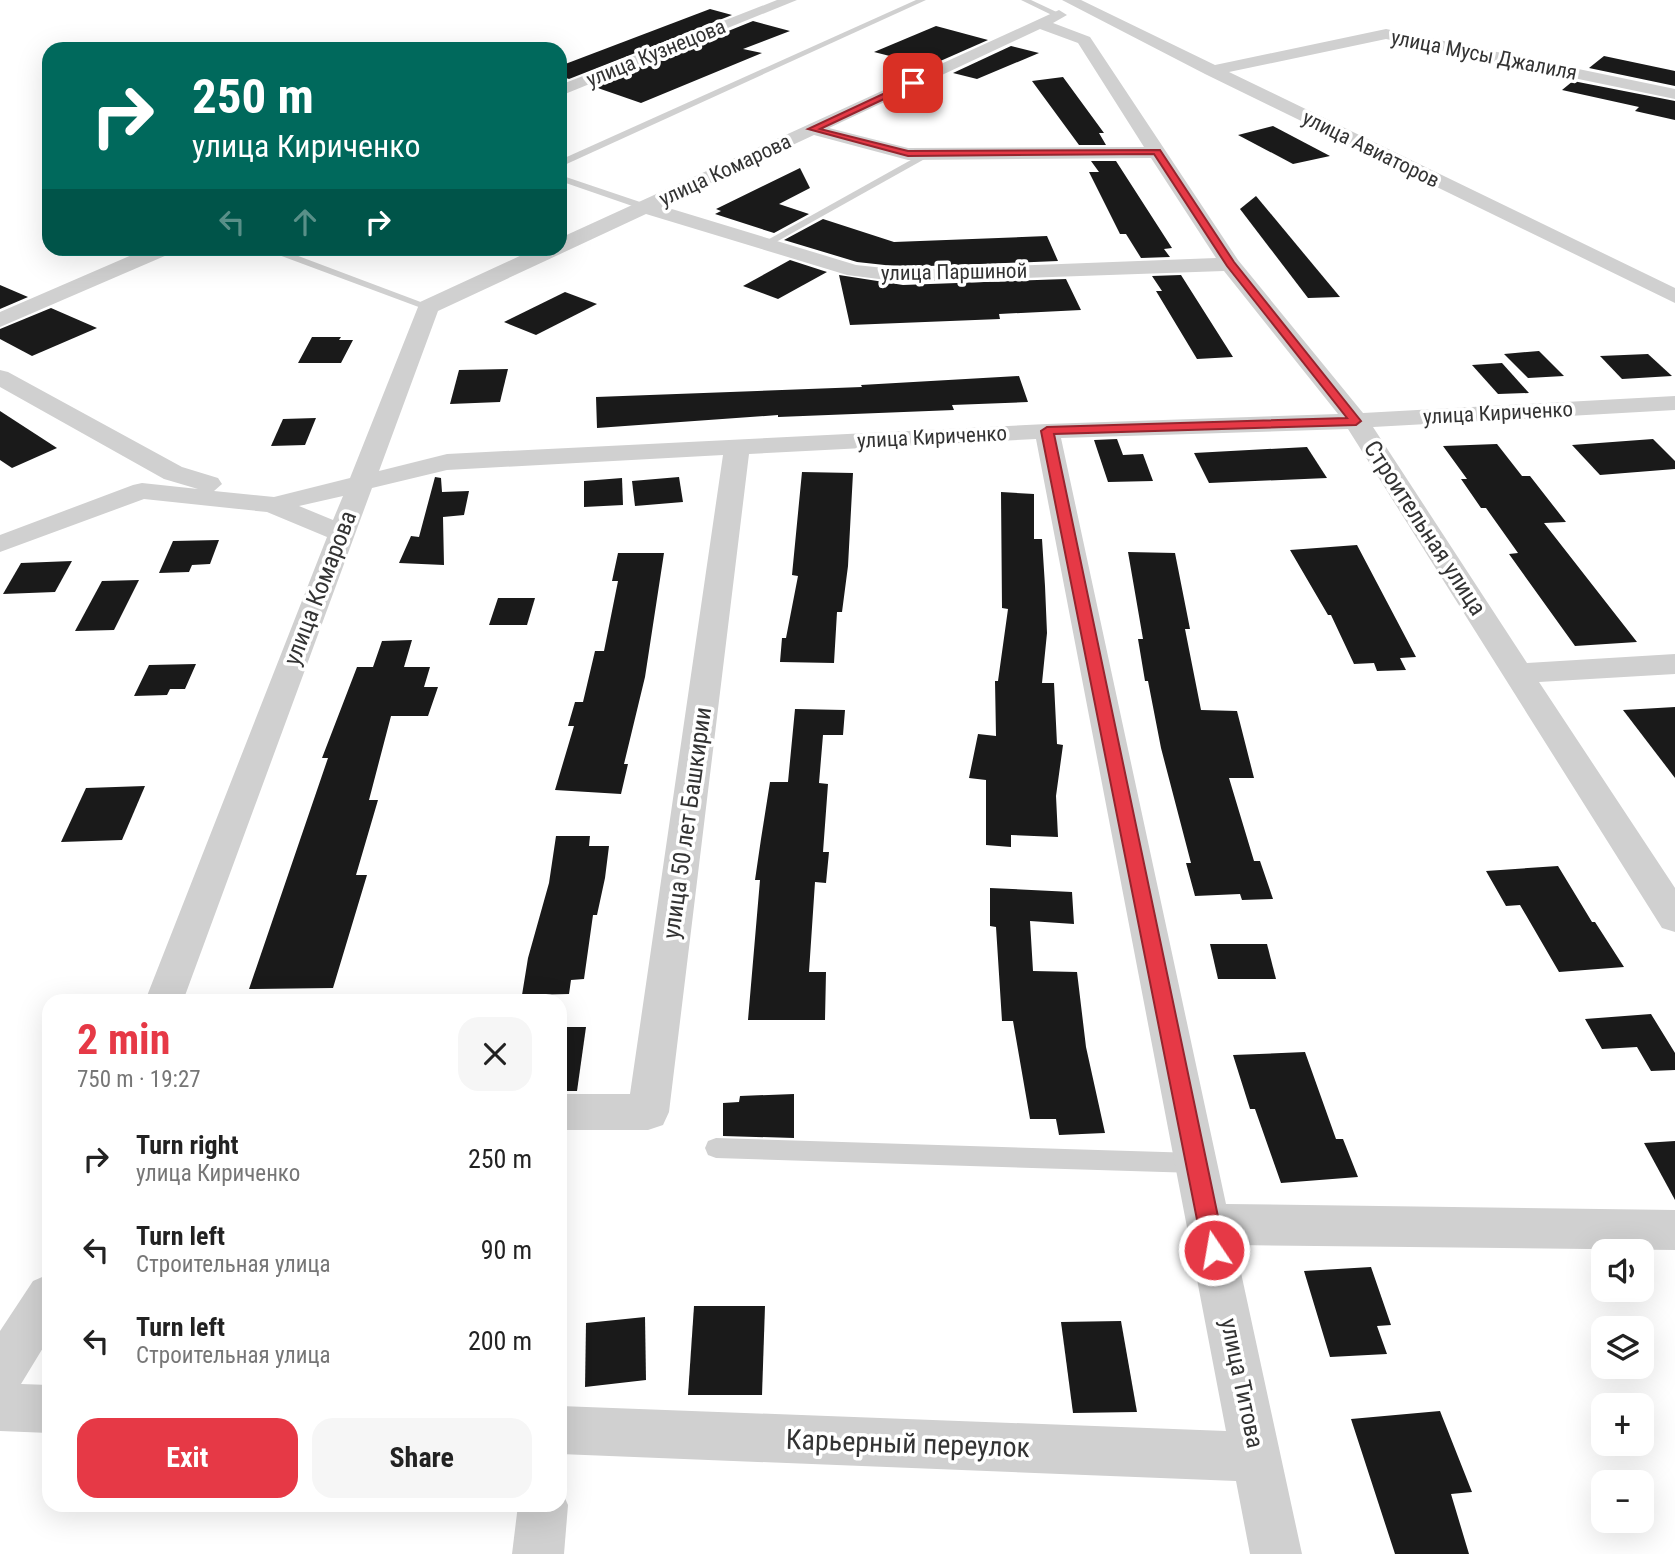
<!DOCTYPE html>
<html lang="en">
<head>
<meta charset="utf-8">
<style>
	body { margin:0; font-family:"Roboto Condensed",sans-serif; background:#f6f6f6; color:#222; height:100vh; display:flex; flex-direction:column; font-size:26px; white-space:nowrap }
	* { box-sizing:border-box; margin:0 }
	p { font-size:23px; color:#767676 }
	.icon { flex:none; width:38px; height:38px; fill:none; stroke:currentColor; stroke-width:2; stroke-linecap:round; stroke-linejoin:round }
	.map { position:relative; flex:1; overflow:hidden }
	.drawer { position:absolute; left:42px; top:994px; width:525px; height:518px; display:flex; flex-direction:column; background:#fff; border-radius:21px; box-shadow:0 7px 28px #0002 }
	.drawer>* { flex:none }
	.banner { position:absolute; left:42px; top:42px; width:525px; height:214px; border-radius:21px; box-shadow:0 7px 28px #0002; background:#00695c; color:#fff; overflow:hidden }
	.fabs { position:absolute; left:1591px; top:1239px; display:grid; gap:14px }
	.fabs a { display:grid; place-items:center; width:63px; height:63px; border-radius:14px; background:#fff; box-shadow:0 7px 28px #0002; font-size:35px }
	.pin { position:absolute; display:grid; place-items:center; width:60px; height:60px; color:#fff; margin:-30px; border-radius:14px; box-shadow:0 4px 10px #0006 }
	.me { position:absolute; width:77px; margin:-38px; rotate:348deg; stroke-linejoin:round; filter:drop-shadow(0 0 5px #0008) }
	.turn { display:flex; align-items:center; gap:24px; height:147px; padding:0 35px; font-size:32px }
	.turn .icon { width:91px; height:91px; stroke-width:2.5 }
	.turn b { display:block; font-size:49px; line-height:60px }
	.lanes { display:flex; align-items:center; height:66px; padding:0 35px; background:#0003; justify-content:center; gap:35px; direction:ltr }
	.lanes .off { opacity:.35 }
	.round { display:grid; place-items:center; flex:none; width:74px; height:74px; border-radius:21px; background:#f6f6f6 }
	.headline { display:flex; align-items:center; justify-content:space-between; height:119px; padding:0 35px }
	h1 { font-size:42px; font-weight:700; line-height:52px; color:#e63946 }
	.primary-button { display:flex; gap:14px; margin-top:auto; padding:14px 35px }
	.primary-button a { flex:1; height:80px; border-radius:21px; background:#e63946; color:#fff; font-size:28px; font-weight:700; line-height:80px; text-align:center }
	.primary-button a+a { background:#f6f6f6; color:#222 }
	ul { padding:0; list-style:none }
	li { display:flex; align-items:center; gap:21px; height:91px; padding:0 35px }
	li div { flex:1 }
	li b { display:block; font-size:26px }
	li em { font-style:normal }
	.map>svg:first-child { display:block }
	.building { fill:#1a1a1a }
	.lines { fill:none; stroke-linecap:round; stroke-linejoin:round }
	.lane { fill:#d0d0d0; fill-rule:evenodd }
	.street { fill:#d0d0d0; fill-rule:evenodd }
	.route { fill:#e63946; stroke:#96252e; stroke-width:2 }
	.labels { text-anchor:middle; stroke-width:7; stroke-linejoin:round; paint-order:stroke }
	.far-street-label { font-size:21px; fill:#333; stroke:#fff }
	.street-label { font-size:24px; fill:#333; stroke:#fff }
	.near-street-label { font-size:28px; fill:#333; stroke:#fff }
</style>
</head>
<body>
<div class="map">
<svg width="1675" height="1554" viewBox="0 0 1675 1554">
	<rect width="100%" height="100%" fill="#fff"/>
	<g class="building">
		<path d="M710 9 732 15 569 79 560 76V66Z"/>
		<path d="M753 21 790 31 743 49 762 53 641 103 592 86Z"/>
		<path d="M936 26 988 40 929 66 874 52Z"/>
		<path d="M1011 46 1039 53 977 79 953 73Z"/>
		<path d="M1604 56 1675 71V86L1589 68Z"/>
		<path d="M1063 77 1104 133H1099L1106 145H1079L1032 81Z"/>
		<path d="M1573 81 1675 101V120L1635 111 1639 107 1562 90Z"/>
		<path d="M1273 126 1330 156 1293 164 1238 135Z"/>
		<path d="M1091 161H1116L1172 248 1164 249 1170 257 1141 258 1126 234H1120L1089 172H1099Z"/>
		<path d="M800 168 810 188 779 204 809 214 774 233 715 214 721 211 716 209Z"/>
		<path d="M1256 196 1340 297 1308 298 1240 209Z"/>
		<path d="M823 219 894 242 1047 236 1058 261 903 267 857 262 784 240Z"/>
		<path d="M790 260 827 272 778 299 743 286Z"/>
		<path d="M839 275 903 285 1066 279 1081 310 999 314 1000 319 850 325Z"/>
		<path d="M1181 275 1233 357 1197 359 1156 291H1162L1152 276Z"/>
		<path d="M0 285 28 297 0 309Z"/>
		<path d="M565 292 597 304 536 335 504 322Z"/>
		<path d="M51 308 97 328 32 356 0 339V329Z"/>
		<path d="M312 337H341L339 340H353L341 363H298Z"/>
		<path d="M1539 351 1564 376 1528 378 1504 354Z"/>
		<path d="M1648 354 1672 376 1622 379 1600 356Z"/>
		<path d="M1502 363 1529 393 1498 394 1472 365Z"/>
		<path d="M508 369 500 402 450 404 459 370Z"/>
		<path d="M1019 376 1028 402 952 405 954 410 778 417V415L597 428 596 397 862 387 861 385Z"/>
		<path d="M0 411 57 448 12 468 0 460Z"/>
		<path d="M316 418 305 445 271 446 283 419Z"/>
		<path d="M1117 439 1123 455 1143 454 1153 481 1108 482 1094 440Z"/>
		<path d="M1653 439 1675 461V469L1600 475 1572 445Z"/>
		<path d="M1497 444 1522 476H1530L1566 522 1544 523 1637 642 1575 646 1509 554 1518 553 1486 508H1481L1461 479H1467L1443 446Z"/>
		<path d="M1307 447 1327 478 1209 483 1194 453Z"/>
		<path d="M802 472 853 473 848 566 842 612H837L834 663 780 662 782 638H786L798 576 792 575Z"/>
		<path d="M435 477 441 478 442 492 469 491 464 515 443 517 444 565 399 563 411 536 419 537Z"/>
		<path d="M679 477 683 502 635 506 632 481Z"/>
		<path d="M622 478 623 505 584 507V481Z"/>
		<path d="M1001 492 1034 494V539H1042L1045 586 1047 633 1042 683H1054L1057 744 1063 745 1056 796 1058 837 1011 835V847L986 845V780L969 778 978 734 996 736 995 681H998L1008 609 1002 608Z"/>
		<path d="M219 540 210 564 192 565 189 572 159 573 173 541Z"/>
		<path d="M1357 545 1416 657 1400 658 1406 670 1377 671 1374 663 1354 664 1331 615H1328L1290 550Z"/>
		<path d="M1128 552 1175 553 1190 629H1185L1201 710 1237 711 1254 778H1229L1254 861H1260L1273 899 1242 900 1240 894 1195 896 1186 863H1191L1161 748 1148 681H1145L1138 639H1143Z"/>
		<path d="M618 553H664L645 677 624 764H628L621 794 555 790 574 726H568L575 702H583L595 651H604L618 581H612Z"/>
		<path d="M72 561 55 592 3 594 21 563Z"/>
		<path d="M139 580 114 630 75 631 102 581Z"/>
		<path d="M498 598H535L527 625H489Z"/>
		<path d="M412 640 404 667H430L424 687H438L428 716H391L369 800H378L356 875H367L333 988 249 989 328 758H322L357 667H373L382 641Z"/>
		<path d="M196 664 185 689H170L167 695 134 696 149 665Z"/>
		<path d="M1675 707V778L1623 710Z"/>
		<path d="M795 709 845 710 843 735H823L819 783 828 784 823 852H829L826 883 815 882 809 972H826L825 1020H748L760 880H755L761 839 770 782H788Z"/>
		<path d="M145 786 122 840 61 842 86 788Z"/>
		<path d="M556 836H590L589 846H609L605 878 597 915H593L584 979 571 980 569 994 522 995 528 958 549 883Z"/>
		<path d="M1558 866 1592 922H1595L1624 967 1559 972 1520 905 1506 906 1486 871Z"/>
		<path d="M990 888 1072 892 1074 924 1030 921 1033 971 1077 972 1086 1047 1105 1133 1059 1135 1056 1119H1030L1013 1021H1002L996 927 990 926Z"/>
		<path d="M1210 944H1267L1276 979H1218Z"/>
		<path d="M1651 1014 1675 1053V1070L1651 1071 1637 1047 1602 1049 1585 1019Z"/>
		<path d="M560 1027H586L577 1091H560Z"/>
		<path d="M1305 1052 1336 1139H1343L1358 1177 1281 1183 1255 1109H1250L1233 1055Z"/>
		<path d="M794 1094V1138L723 1136V1103L739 1102 740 1096Z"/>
		<path d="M1675 1141V1200L1644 1143Z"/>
		<path d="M1371 1267 1391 1325 1377 1326 1387 1354 1330 1357 1304 1271Z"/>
		<path d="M694 1306H765L762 1395H688Z"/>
		<path d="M645 1317 646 1380 585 1387 586 1323Z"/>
		<path d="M1121 1321 1137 1412 1073 1413 1061 1322Z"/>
		<path d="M1440 1411 1472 1492 1451 1494 1469 1554H1395L1351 1419Z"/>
	</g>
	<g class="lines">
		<g class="lane">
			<path d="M916 0H926L560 167V160Z"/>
			<path d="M1021 0H1031L1063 15 1056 17Z"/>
			<path d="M927 151 932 154 930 156 769 246 760 244Z"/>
			<path d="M560 175 649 205 650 207 641 209 560 181Z"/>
			<path d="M260 248H277L434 307 424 309Z"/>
			<path d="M716 1138 1196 1153 1204 1156 1207 1163 1204 1170 1196 1173 716 1158 708 1155 705 1148 708 1141Z"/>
		</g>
		<g class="street">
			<path d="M777 0H797L560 96V85Z"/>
			<path d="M1062 0H1081L1215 65 1386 29 1675 89V99L1386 39 1229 72 1675 288V303L1205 74Z"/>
			<path d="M1059 10 1067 15 1053 23 1090 37 1238 260 1363 413 1675 396V410L1373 427 1527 663 1675 654V674L1539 682 1675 888V932L1662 928 1348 429 1061 438 1226 1204 1675 1210V1250L1235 1245 1302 1554H1250L1236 1481 560 1454V1406L1226 1431 1036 439 749 454 669 1112 663 1125 648 1130H560V1094H630L723 455 447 470 372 488 183 1001H145L327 537 267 512 144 499 0 552V535L133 485 142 483 198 489 164 479 0 387V370L8 372 182 467 218 478 222 484 214 491 274 497 350 478 420 302 537 248H560V238ZM1040 29 1078 43 1144 147 908 148 829 128ZM814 135 908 160 1151 158 1216 258 903 270 856 265 662 206ZM646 214 847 275 903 282 1224 271 1338 414 1047 424 447 454 379 471 438 311ZM343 496 333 520 299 506Z"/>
			<path d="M148 248H177L174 252 0 327V312Z"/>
			<path d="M49 1274V1338L21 1384 49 1385V1433L0 1431V1331L33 1281Z"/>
			<path d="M560 1487 568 1505 564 1554H512L518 1505H560Z"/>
		</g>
	</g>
	<path class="route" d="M913 80 916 84 820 129 908 151 1160 150 1234 262 1361 421 1356 425 1054 434 1225 1250 1222 1257 1214 1260 1207 1257 1203 1250 1041 431 1047 427 1347 418 1227 266 1154 154 908 156 808 129Z"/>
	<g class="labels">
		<g class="far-street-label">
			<text transform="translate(656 53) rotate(-22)" y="7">улица Кузнецова</text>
			<text transform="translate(1484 55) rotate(11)" y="7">улица Мусы Джалиля</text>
			<text transform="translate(1371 149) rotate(26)" y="7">улица Авиаторов</text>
			<text transform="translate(725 170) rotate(-25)" y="7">улица Комарова</text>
			<text transform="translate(954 272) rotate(-1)" y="7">улица Паршиной</text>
			<text transform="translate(1498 413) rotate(-3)" y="7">улица Кириченко</text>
			<text transform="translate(932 437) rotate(-3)" y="7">улица Кириченко</text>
		</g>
		<g class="street-label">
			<text transform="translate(1425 528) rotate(57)" y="8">Строительная улица</text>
			<text transform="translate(320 588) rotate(-69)" y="8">улица Комарова</text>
			<text transform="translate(687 823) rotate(-82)" y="8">улица 50 лет Башкирии</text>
			<text transform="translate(1242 1383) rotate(78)" y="8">улица Титова</text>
		</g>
		<g class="near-street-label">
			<text transform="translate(908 1443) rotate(2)" y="10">Карьерный переулок</text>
		</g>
	</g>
</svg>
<div class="fabs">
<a><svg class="icon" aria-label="sound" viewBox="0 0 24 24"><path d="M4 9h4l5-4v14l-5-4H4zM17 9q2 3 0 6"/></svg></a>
<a><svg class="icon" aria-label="layers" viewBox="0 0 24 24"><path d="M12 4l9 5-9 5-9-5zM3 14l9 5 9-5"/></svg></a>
<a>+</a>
<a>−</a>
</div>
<div class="pin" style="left:913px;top:83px;background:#d93025"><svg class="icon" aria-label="arrive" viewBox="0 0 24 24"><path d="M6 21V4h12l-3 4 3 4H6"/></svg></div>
<svg class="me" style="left:1214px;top:1250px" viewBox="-20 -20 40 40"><circle r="17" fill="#e63946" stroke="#fff" stroke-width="3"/><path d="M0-11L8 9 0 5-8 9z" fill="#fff"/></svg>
<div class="banner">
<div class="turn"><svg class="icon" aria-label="right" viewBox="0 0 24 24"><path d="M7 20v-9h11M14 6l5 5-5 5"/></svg><div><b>250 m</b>улица Кириченко</div></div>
<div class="lanes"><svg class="icon off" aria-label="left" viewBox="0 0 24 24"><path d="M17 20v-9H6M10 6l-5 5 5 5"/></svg><svg class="icon off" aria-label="ahead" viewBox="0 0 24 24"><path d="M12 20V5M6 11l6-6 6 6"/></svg><svg class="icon" aria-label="right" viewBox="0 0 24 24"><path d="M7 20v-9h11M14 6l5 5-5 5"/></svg></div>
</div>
<section class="drawer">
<div class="headline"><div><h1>2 min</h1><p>750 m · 19:27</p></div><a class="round"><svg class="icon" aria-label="close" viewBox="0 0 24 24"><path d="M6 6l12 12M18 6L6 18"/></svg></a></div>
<ul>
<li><svg class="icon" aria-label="right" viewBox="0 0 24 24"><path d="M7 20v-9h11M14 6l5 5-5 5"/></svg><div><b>Turn right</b><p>улица Кириченко</p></div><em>250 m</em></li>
<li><svg class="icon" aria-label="left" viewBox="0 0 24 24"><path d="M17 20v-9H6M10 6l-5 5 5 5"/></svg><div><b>Turn left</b><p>Строительная улица</p></div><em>90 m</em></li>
<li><svg class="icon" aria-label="left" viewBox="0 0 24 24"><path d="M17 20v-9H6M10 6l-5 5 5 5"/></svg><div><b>Turn left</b><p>Строительная улица</p></div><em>200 m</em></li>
</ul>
<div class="primary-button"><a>Exit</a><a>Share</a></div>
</section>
</div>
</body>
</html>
